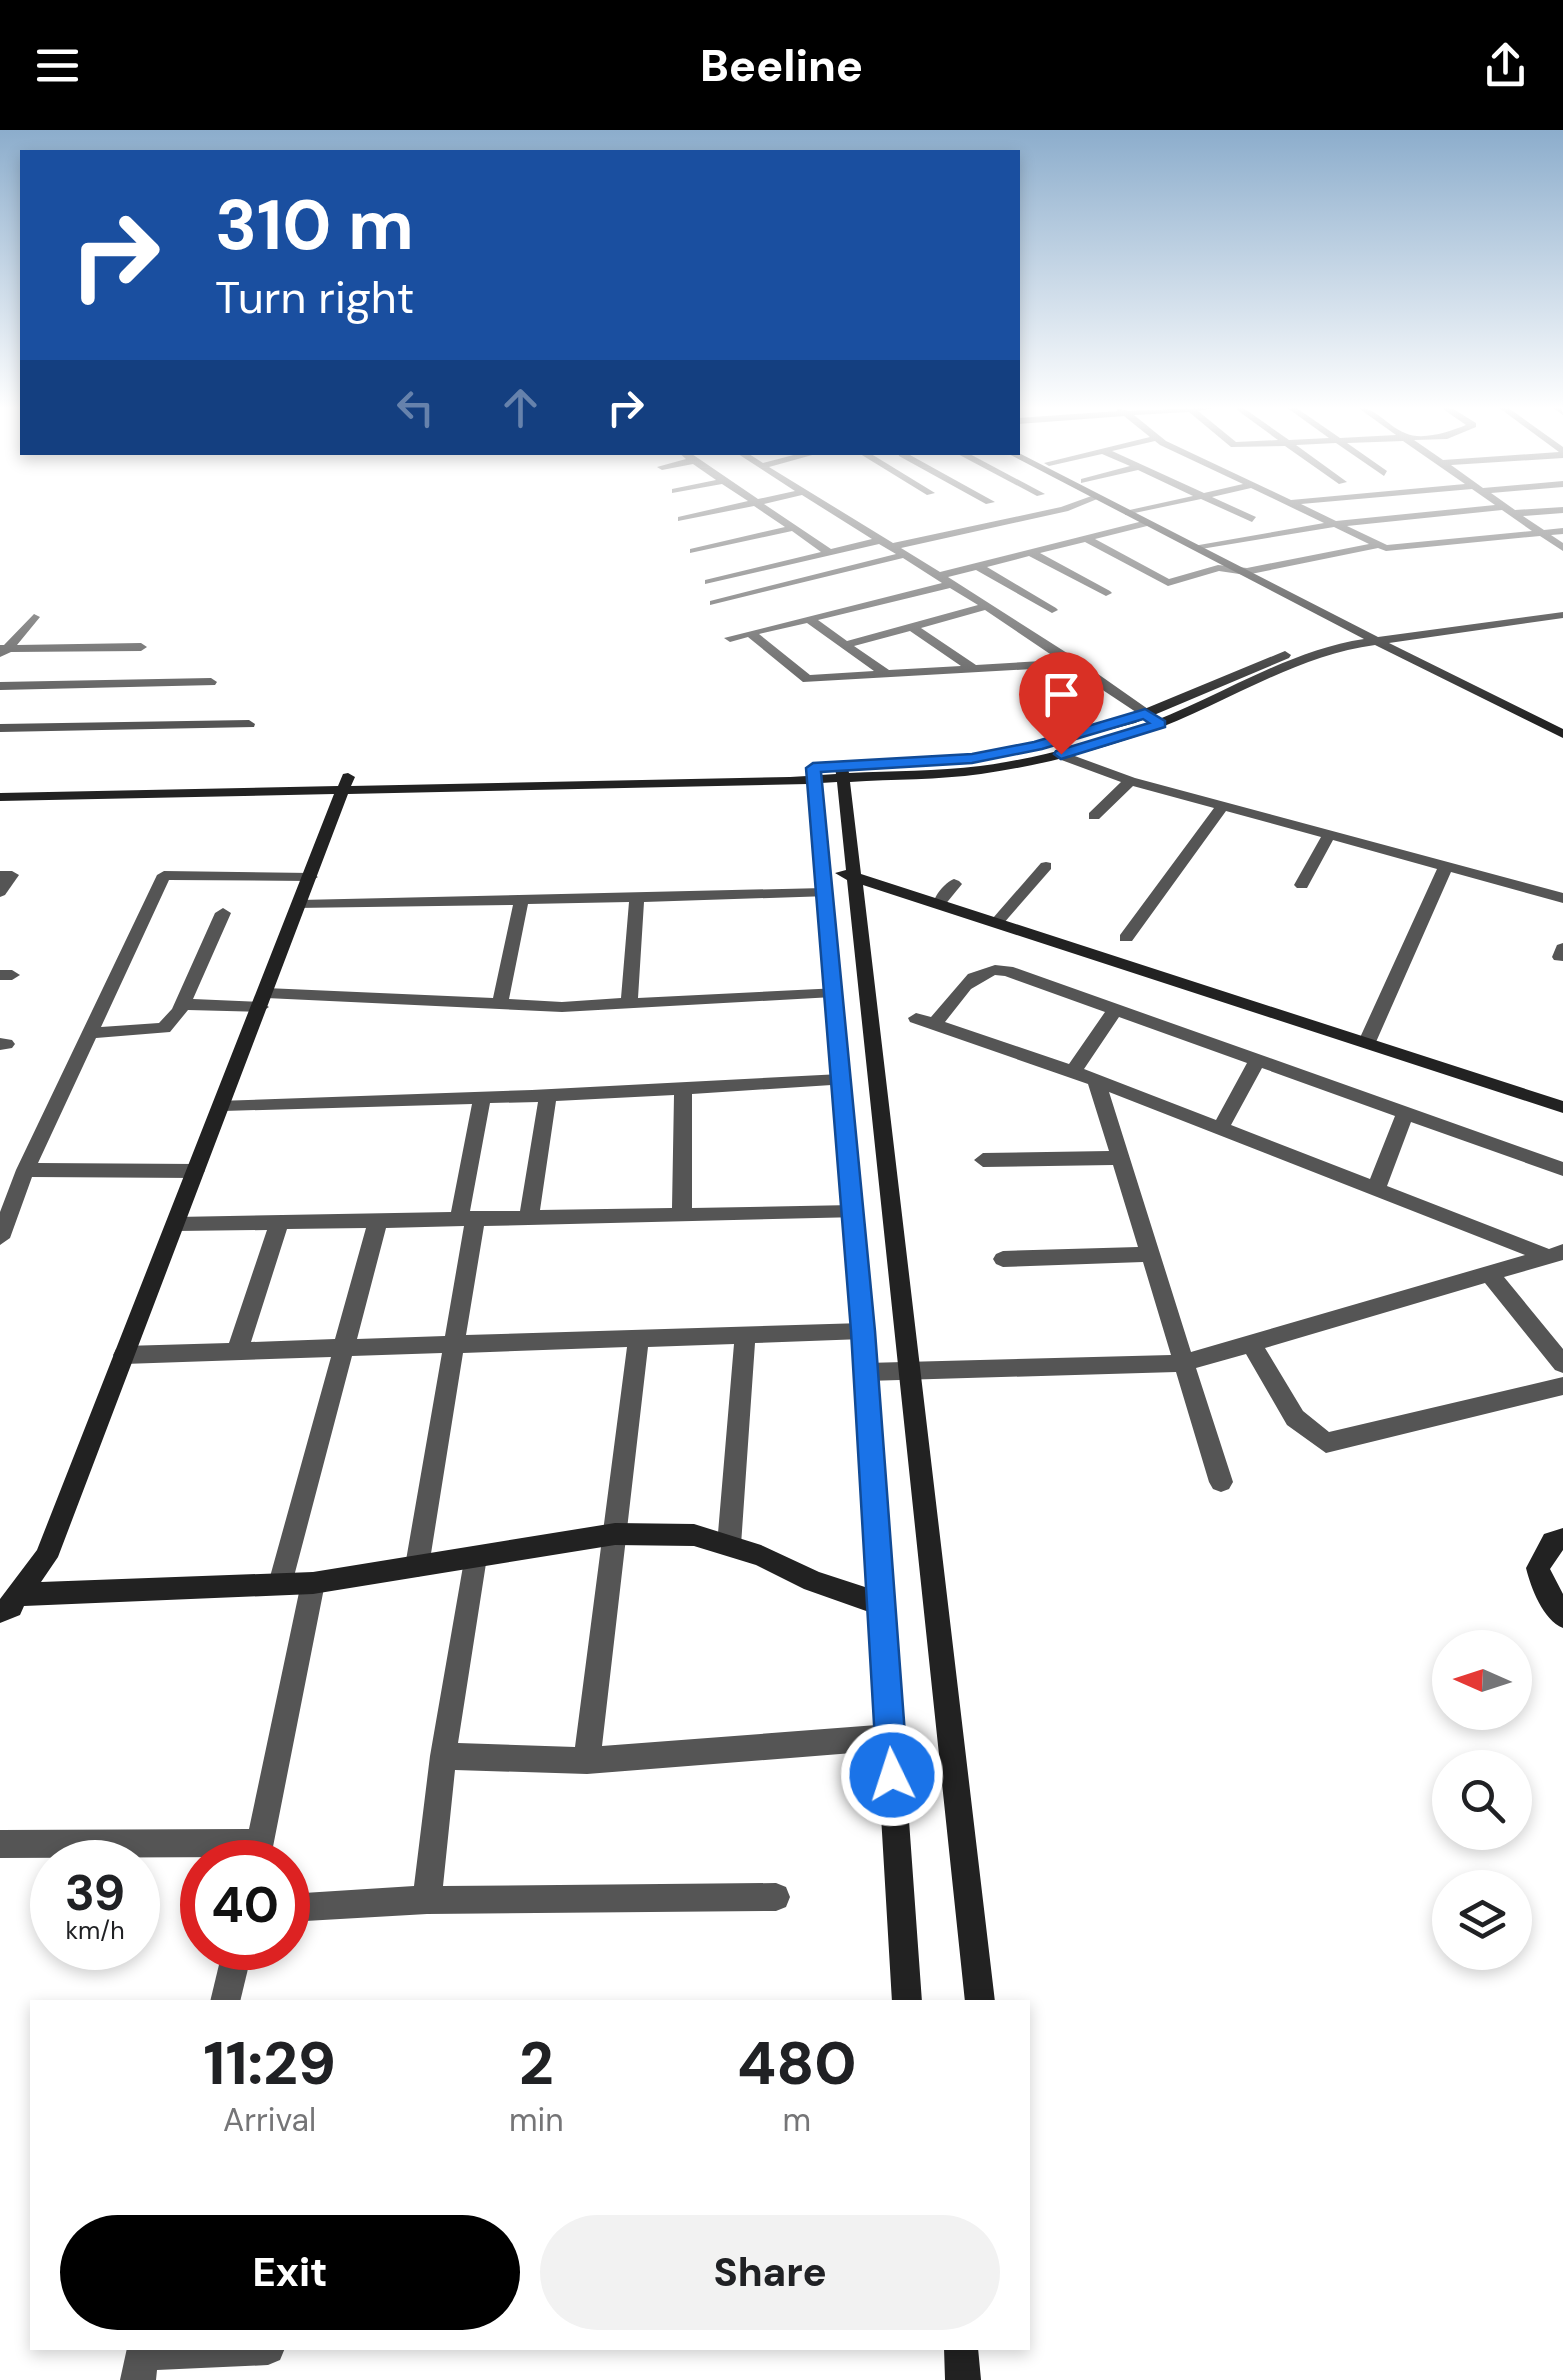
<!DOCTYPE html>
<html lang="en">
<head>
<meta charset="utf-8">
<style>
	body { margin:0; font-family:"DM Sans",sans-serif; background:#f2f2f2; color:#202124; height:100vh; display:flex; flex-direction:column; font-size:38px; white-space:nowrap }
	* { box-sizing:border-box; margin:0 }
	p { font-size:32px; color:#757577 }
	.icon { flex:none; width:55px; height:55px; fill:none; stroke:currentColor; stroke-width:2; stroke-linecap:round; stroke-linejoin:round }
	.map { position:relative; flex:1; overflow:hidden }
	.sheet { position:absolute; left:30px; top:1870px; width:1000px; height:350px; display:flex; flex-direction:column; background:#fff; border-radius:0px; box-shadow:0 5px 15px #0003 }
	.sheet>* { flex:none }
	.banner { position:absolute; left:20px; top:20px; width:1000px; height:305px; border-radius:0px; box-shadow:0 5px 15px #0003; background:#1a4fa0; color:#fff; overflow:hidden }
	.needle { width:65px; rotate:273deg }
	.tools { position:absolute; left:1432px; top:1500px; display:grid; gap:20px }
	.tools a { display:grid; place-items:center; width:100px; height:100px; border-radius:50%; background:#fff; box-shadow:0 5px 15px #0003; font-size:50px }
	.speed { position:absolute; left:30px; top:1710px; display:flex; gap:20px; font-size:50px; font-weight:700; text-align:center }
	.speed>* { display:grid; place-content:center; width:130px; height:130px; border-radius:50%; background:#fff; box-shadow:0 5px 15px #0003; line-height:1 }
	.speed small { font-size:25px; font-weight:400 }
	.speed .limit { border:15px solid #d22; background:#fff; color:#111 }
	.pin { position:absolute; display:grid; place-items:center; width:85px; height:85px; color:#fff; margin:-102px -42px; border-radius:50% 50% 50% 0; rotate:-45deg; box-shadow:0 0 10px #0007 }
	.pin .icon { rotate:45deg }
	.me { position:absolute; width:110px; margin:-55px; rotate:356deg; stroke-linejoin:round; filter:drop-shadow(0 0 8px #0008) }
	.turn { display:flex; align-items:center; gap:35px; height:210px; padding:0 30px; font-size:45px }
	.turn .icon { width:130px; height:130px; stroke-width:2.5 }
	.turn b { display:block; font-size:70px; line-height:85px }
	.lanes { display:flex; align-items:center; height:95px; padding:0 30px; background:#0003; justify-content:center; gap:50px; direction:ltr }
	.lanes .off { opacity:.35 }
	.eta { display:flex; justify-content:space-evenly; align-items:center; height:170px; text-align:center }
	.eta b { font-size:60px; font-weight:800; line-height:70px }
	.primary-button { display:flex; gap:20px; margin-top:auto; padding:20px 30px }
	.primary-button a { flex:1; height:115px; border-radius:60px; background:#000; color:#fff; font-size:40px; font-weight:800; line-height:115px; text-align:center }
	.primary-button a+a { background:#f2f2f2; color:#202124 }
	header { display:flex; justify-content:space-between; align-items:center; height:130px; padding:0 30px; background:#000; color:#fff; font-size:45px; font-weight:800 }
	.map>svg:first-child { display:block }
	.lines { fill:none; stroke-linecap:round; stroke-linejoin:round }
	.street { fill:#555; fill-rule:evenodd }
	.secondary { fill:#222; fill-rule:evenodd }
	.route { fill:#1a73e8; stroke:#114b97; stroke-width:2.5 }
</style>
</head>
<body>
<header><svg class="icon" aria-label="menu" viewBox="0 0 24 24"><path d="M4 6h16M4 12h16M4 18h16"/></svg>Beeline<svg class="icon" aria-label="share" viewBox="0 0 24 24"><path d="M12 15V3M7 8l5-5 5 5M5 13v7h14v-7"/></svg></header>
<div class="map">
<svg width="1563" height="2250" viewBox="0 0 1563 2250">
	<rect width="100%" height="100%" fill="#fff"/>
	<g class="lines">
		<g class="street">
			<path d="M1114 277 1128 281 1220 277 1198 281 1236 312 1278 310 1233 277H1242L1289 310 1329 308 1286 277H1295L1340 308 1396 305 1357 277C1376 277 1387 296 1405 303 1422 311 1449 302 1466 295L1440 277H1450L1476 293V297L1447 309 1414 310 1443 330 1559 322 1498 277H1507L1563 317V328L1451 335 1483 358 1563 351V357L1491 363 1515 380 1563 377V383L1523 386 1544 400 1563 398V404L1551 405 1563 413V421L1540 406 1386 421 1378 418 1246 445 1219 441 1168 456 1085 412 1040 423 1110 461 1112 463 1106 466 1029 426 987 437 1056 478 1058 480 1052 483 976 440 948 447 1078 530 1165 591V597L1160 598 1068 537 803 552 748 507 730 512 724 508 942 453 903 428 710 475V471L896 424 879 414 705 454V450L821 422 792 401 690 423V419L785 397 754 376 678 391V387L748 371 722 354 672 363V359L716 350 693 334 662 340 657 337 686 329 678 322H689L758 369 795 361 735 322H746L763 333 805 322H823L769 337 893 413 1061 377 1097 364 1102 367 1068 381 901 418 940 442 1147 390 1151 395 1095 409 1169 449 1218 435 1247 438 1369 414 1334 397 1195 420V416L1199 415 1324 393 1251 358 1212 367 1256 387 1252 392 1201 369 1125 385V381L1193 366 1138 340 1081 353V349L1130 336 1102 324 1049 336 1044 333 1150 307 1124 286 1018 294V288L1118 281ZM1189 282 1231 317 1285 316 1339 354 1347 352 1296 315 1336 313 1384 346 1387 341 1347 313 1403 311 1465 354 1291 370 1166 311 1134 285ZM1155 311 1160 315 1243 354 1204 363 1112 321ZM1472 359 1495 375 1336 391 1301 374ZM802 365 872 409 831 419 764 374ZM1502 380 1532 401 1387 415 1347 396ZM950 458 978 475 847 511 818 490ZM985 480 1059 530 976 535 921 498ZM807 493 874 541 810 545 759 504ZM910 501 961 536 889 540 854 516Z"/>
			<path d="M857 322H868L935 363 927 365Z"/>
			<path d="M898 322H913L910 325 995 372 986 374 899 326Z"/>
			<path d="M954 322H966L1045 364 1037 366Z"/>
			<path d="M34 484 40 487 17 515 141 513 147 517 141 521 11 522 0 527V515H4Z"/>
			<path d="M211 548 217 552 215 555 0 560V552Z"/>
			<path d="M249 590 255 594 254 597 0 602V594Z"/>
			<path d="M1061 621 1135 648 1563 763V773L1451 742 1376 912 1367 918 1361 916 1358 912 1437 739 1333 710 1307 758H1297L1294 755 1321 707 1226 681 1132 811H1120V805L1214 678 1133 656 1099 689H1089V683L1121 652 1056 628 1054 625Z"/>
			<path d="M1046 732 1051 733V739L1003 794H993V788L1041 733Z"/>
			<path d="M0 741H12L19 745 5 765 0 767Z"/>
			<path d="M164 741 311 743 318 747 311 751 169 750 101 897 159 893 172 879 215 783 223 778 231 783 193 869 261 872 269 877 261 882 188 880 170 902 96 908 38 1033 196 1034 205 1041 196 1048 32 1047 10 1108 0 1115V1082L16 1040 157 745Z"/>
			<path d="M954 749 959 751 962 754 944 776H934C931 769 945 752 954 749Z"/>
			<path d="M824 758 829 760V766L644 772 638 868 839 858V866L833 867 562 882 266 868 258 863 266 858 493 868 513 775 295 778 292 775 300 770ZM629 772 621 868 562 872 509 869 528 774Z"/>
			<path d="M1563 813V831L1554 830 1552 827 1557 815Z"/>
			<path d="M995 835 1013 837 1563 1032V1046L1411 992 1387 1056 1549 1119 1563 1114V1130L1504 1147 1563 1219V1243L1555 1240 1485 1153 1265 1218 1303 1281 1329 1302 1563 1247V1265L1326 1323 1287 1295 1246 1224 1196 1238 1233 1352 1229 1359 1221 1362 1213 1359 1209 1352 1176 1242 866 1251 858 1248 855 1242 858 1236 866 1233 1171 1225 1143 1132 1003 1137 996 1134 993 1129 996 1124 1003 1121 1138 1117 1113 1035 983 1037 974 1030 983 1023 1109 1021 1088 954 910 892 908 888 916 883 931 887 968 844ZM995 845 1005 846 1105 882 1069 934 945 892 971 859ZM1119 887 1247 933 1216 990 1084 939ZM1262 938 1395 986 1370 1049 1231 995ZM1109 962 1525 1125 1191 1222Z"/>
			<path d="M0 840H12L20 845 12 850H0Z"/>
			<path d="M0 908 12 910 15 914 12 918 0 920Z"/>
			<path d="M841 944 850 950 847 954 692 964V1078L853 1075 863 1082 860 1087 484 1096 466 1205 863 1193 870 1195 874 1201 870 1207 863 1209 755 1213 741 1415 737 1423 729 1426 721 1423 717 1415 734 1214 648 1217 602 1616 890 1594 899 1598 903 1607 899 1616 890 1620 587 1644 455 1640 443 1756 776 1753 786 1757 790 1767 786 1777 776 1781 427 1784 288 1792V1764L414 1756 430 1626 466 1419 475 1416 484 1419 487 1427 458 1613 575 1617 627 1217 463 1223 429 1436 426 1444 417 1447 408 1444 405 1436 442 1223 352 1226 292 1454 289 1462 280 1465 271 1462 268 1454 331 1227 124 1234 116 1231 113 1225 116 1219 124 1216 229 1213 267 1100 176 1101 166 1094 176 1087 451 1082 472 974 223 981 214 975 217 971 532 960ZM674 965 672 1078 540 1080 556 971ZM538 972 520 1081H470L490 973ZM464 1096 445 1206 357 1209 386 1098ZM366 1098 335 1209 251 1212 287 1099Z"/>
			<path d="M313 1442 322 1445 325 1453 270 1732H242L243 1727 0 1728V1700L249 1699 301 1453 304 1445Z"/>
			<path d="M223 1818H253L240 1872H210Z"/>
			<path d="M127 2218H285L280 2230 268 2235 157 2240 156 2250H120Z"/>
		</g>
		<g class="secondary">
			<path d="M1552 277H1561L1563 285Z"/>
			<path d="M1005 322H1017L1378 507 1563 482V488L1389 513 1563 599V608L1375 515C1293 526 1222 576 1146 603 1093 622 1037 636 981 644 938 650 894 649 850 652L861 744 1563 971V983L863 755 995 1872H965L847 750 835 743 846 740 837 652 821 653 874 1201 922 1872H892L869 1482 804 1459 756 1435 694 1416 615 1415 313 1464 24 1476 20 1485 0 1493V1469L37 1420 334 664 0 671V663L338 656 343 644 348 643 355 647 351 656 790 647 807 646 806 638 813 634 820 638V645L836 644 835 638 842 634 847 635 849 643C892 641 937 641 980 636 1033 629 1086 615 1136 598 1212 572 1284 521 1364 509ZM808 654 852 1201 868 1458 819 1442 761 1415 694 1394 615 1393 313 1442 41 1452 58 1427 348 664Z"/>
			<path d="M1285 521 1291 525 1289 528 1135 593 1026 622 1019 618 1125 587Z"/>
			<path d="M1563 1398V1420L1550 1439 1563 1464V1498C1543 1490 1531 1458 1526 1438L1544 1404Z"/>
			<path d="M944 2218H978L981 2250H945Z"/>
		</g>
	</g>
	<linearGradient id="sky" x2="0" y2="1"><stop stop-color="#8cadcc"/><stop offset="0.47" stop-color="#fff"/><stop offset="1" stop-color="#fff" stop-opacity="0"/></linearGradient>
	<rect width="1563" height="592" fill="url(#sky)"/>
	<path class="route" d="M1145 579 1165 591V597L1061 629 1054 624 1056 621 1149 593 1143 589 1042 619 972 633 821 642 875 1201 908 1645 903 1656 892 1660 882 1656 877 1645 851 1201 806 638 813 633 972 624 1034 612Z"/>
</svg>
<div class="tools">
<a><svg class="needle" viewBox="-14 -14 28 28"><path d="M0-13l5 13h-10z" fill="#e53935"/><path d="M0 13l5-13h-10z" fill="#757577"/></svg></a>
<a><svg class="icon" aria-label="search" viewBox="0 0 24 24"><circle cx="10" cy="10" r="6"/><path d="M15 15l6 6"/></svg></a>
<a><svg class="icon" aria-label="layers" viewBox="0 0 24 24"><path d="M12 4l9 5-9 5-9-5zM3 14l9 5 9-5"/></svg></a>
</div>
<div class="speed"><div>39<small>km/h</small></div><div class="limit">40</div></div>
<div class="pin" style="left:1061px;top:624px;background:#d93025"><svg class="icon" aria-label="arrive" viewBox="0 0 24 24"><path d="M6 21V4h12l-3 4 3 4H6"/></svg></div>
<svg class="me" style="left:892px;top:1645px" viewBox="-20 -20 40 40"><circle r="17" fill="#1a73e8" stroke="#fff" stroke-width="3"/><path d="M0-11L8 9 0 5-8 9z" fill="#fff"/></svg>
<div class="banner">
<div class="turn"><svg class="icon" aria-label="right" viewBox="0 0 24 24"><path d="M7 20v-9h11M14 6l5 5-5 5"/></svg><div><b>310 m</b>Turn right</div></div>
<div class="lanes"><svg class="icon off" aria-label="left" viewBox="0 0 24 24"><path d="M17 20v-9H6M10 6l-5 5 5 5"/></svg><svg class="icon off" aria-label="ahead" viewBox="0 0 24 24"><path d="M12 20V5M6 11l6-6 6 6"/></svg><svg class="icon" aria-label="right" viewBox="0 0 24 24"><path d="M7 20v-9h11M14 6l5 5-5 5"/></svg></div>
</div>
<section class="sheet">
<div class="eta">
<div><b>11:29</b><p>Arrival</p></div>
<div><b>2</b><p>min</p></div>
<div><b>480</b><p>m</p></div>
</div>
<div class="primary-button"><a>Exit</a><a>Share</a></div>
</section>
</div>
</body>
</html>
